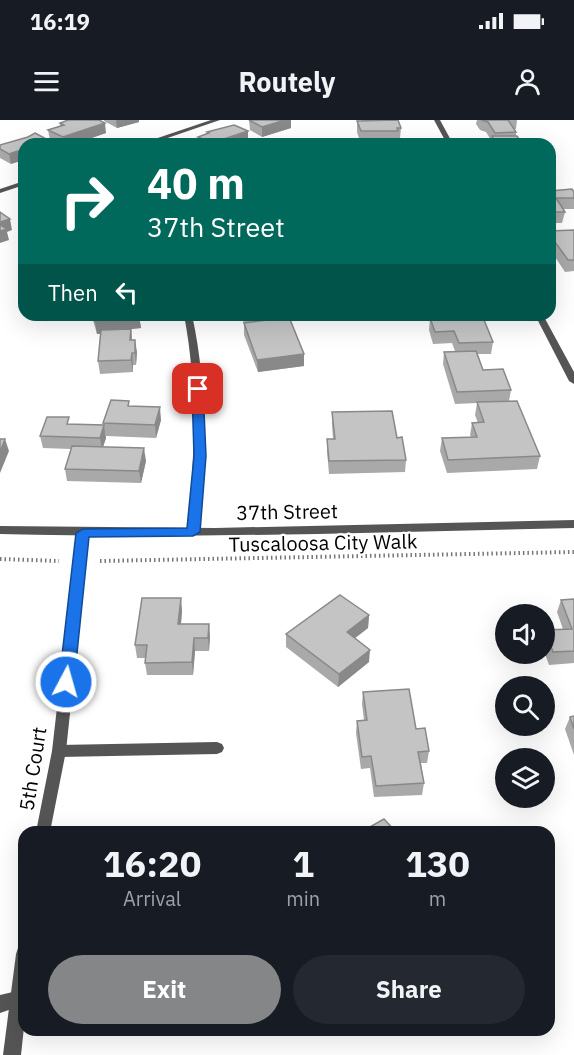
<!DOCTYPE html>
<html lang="en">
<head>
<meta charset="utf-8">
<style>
	body { margin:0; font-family:"IBM Plex Sans",sans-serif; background:#242831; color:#f1f3f6; height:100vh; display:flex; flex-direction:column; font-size:22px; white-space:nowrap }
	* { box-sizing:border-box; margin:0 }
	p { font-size:20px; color:#9ea1a6 }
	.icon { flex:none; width:33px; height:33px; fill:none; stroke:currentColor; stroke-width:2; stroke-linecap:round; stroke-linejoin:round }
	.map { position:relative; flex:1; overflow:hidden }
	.drawer { position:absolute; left:18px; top:706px; width:537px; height:210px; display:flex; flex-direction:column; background:#171b24; border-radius:18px; box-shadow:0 6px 24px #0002 }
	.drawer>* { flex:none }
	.top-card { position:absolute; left:18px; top:18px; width:538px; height:183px; border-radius:18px; box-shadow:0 6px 24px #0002; background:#00695c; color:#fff; overflow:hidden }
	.fabs { position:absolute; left:495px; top:484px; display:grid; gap:12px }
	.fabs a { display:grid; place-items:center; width:60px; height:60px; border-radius:50%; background:#171b24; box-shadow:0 6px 24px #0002; font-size:30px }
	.pin { position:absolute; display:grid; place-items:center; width:51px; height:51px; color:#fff; margin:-26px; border-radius:12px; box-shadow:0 3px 9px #0006 }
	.me { position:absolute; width:66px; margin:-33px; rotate:6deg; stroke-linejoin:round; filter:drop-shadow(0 0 4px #0008) }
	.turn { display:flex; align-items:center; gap:21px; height:126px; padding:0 30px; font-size:27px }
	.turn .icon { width:78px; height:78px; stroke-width:2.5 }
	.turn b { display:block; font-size:42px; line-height:51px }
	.then { display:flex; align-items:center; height:57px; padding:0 30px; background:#0003; gap:12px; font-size:22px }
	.eta { display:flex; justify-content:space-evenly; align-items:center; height:102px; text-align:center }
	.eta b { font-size:36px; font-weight:700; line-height:42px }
	.action { display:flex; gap:12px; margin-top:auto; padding:12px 30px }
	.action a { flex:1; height:69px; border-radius:36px; background:#858687; color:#fff; font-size:24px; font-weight:700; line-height:69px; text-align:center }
	.action a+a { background:#242831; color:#f1f3f6 }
	.status { display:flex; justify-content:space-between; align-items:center; height:42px; padding:0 30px; background:#171b24; direction:ltr }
	.status svg { height:16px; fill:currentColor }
	header { display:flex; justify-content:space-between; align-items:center; height:78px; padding:0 30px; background:#171b24; font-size:27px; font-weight:700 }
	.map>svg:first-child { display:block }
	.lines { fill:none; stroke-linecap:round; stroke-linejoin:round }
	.path { stroke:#777; stroke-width:4; stroke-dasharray:1.5 3; stroke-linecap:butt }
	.service { fill:#555; fill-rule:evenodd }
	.minor { fill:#555; fill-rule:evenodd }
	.tertiary { fill:#555; fill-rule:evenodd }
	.wall { fill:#a9a9a9 }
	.shaded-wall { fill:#898989 }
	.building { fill:#c4c4c4; stroke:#898989; stroke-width:1.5 }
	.route { fill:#1a73e8; stroke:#114b97; stroke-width:1.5 }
	.labels { text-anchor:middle; stroke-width:4.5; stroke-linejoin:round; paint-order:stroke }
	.street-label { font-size:20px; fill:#000; stroke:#fff }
</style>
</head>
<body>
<div class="status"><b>16:19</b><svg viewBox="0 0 49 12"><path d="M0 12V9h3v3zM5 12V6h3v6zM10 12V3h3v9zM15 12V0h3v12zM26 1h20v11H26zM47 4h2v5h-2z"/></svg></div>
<header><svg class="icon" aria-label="menu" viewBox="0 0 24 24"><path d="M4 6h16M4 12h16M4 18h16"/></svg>Routely<svg class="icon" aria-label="person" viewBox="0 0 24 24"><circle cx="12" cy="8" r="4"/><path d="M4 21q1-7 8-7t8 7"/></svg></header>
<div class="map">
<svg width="574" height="935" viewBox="0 0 574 935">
	<rect width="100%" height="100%" fill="#fff"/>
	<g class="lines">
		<g class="path">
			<path d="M0 439 59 441"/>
			<path d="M100 441 574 432"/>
		</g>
		<g class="service">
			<path d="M217 622 222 624 224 628 222 632 217 634 59 637 54 635 52 631 54 627 59 625Z"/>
			<path d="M17 871 24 875 23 885 0 893V875Z"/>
		</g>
		<g class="minor">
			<path d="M211 0H220L150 24H140Z"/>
			<path d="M434 0H440L453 24H447Z"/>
			<path d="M24 61V65L0 73V69Z"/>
			<path d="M184 195H192C208 267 205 339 199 412L193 416 187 412C195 339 198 268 184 195Z"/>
			<path d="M535 195H543L574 252V264L569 261Z"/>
			<path d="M83 409 89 413 66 631 50 712H36L52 631 77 413Z"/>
			<path d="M24 826V907L21 935H3L16 834 18 828Z"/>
		</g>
		<path class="tertiary" d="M574 400V408C383 412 191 419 0 414V406L215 408Z"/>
	</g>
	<g class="wall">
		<path d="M104 0H140H139V2L117 8 104 1Z"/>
		<path d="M249 0H291V8L262 17 250 10Z"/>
		<path d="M362 0H398L401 8 400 18H397V21H360L357 12V1H362Z"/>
		<path d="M477 0H517L516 9H514L516 12V16L522 24H491V20L486 12 480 10 476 4Z"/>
		<path d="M60 3 106 13 74 24H57L50 20 48 10 60 6Z"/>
		<path d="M207 12 248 22 242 24H198V17L207 13Z"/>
		<path d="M28 17 11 44 0 38V25Z"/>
		<path d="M550 71 574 72V89H563L565 92 562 103H550Z"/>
		<path d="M574 110V151L565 152 550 129V111Z"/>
		<path d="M84 195H139L141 208 131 209 132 220 137 232 136 245H133V252L100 254 98 241 101 214H97L93 200 86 201Z"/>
		<path d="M241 195H278V199L304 246 258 252 244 215V204Z"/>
		<path d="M443 195H482L493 222 491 234H478L483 250 511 270 509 281 540 336 537 349 447 353 440 331 442 318 471 317 470 315 472 303H478L475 295 477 283 455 284 443 244 444 232 455 231 452 223 433 224 429 210 430 198 443 197Z"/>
		<path d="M130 286 161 300 156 318 106 316 103 303Z"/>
		<path d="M332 292 397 318 406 340 405 352 329 354 327 331V319H333L332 304Z"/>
		<path d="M70 304 104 305 106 318 103 327 146 341 141 363 67 361 65 349 71 329 43 328 40 316Z"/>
		<path d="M574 479V543L549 545 544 531 545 510 563 509 557 492 561 480Z"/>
		<path d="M182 490 181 504 210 516 209 531H195L193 555H147L145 543 146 538H137L135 525Z"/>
		<path d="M369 495 368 508 355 518 369 542 338 567 286 527V514Z"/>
		<path d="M363 572 416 609 429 631 427 643H421L424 663 422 675 374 677 370 648 361 649 356 613 357 601 364 600 362 584Z"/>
		<path d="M574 596V635L565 609 570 597Z"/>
	</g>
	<g class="shaded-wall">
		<path d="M116 0H140H139V2L117 8Z"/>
		<path d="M285 0H291V8L262 17V7Z"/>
		<path d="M105 3 106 13 74 24H64L63 17Z"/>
		<path d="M248 11V22L242 24H212Z"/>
		<path d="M50 21V24H40Z"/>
		<path d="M24 29V40L11 44 9 34Z"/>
		<path d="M10 99 12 110 7 112 9 120 0 123V102Z"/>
		<path d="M85 195H92L93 200 86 201Z"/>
		<path d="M139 196 141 208 131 209 132 221 130 220 131 209 97 214 95 202Z"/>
		<path d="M135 220 137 232 136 245 135 233Z"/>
		<path d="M132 233 133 245V252L131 240Z"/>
		<path d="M304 234V246L258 252 257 240Z"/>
		<path d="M160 287 161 300 156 318 155 305Z"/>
		<path d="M104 305 106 318 102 330 100 318Z"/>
		<path d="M5 319 9 331 0 353V332Z"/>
		<path d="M144 328 146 341 141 363 139 351Z"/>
		<path d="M181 478 182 490 180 516 178 504Z"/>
		<path d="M369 495 368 508 346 525 347 512Z"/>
		<path d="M209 504 210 516 209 531 208 518Z"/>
		<path d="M194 518 195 531 193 555 192 542Z"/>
		<path d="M370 530 369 542 338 567 339 554Z"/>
	</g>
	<g class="building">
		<path d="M68 0H99L105 3 63 17 48 10 64 5 60 3Z"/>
		<path d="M249 0H285L262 7Z"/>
		<path d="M398 0 401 8H397L398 11H361L357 1Z"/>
		<path d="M481 0H508L516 12 495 13 488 2Z"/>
		<path d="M234 5 248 11 212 23 198 17 209 13 207 12Z"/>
		<path d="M35 13 50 21 40 24H24V29L9 34 0 29V25L28 17Z"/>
		<path d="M492 16H517L522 24H496Z"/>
		<path d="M189 20 198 24H178Z"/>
		<path d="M572 69 574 72V78H556L565 92H550V71Z"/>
		<path d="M0 92 10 99 0 102Z"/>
		<path d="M0 105 7 109 0 111Z"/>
		<path d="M574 110V140H568L550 115V111Z"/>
		<path d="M93 195H139V196L95 202Z"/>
		<path d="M448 195H482L493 222 459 223 454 211 435 212 430 198 449 197Z"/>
		<path d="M289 197 304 234 257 240 244 203Z"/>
		<path d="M131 209 130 220H135V233H132L131 240 98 241 101 210Z"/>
		<path d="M476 231 483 250 503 249 511 270 457 272 444 232Z"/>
		<path d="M111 280 129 281 128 286 160 287 155 305 103 303Z"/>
		<path d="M517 281 540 336 448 340 442 318 477 317 472 303 484 302 477 282Z"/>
		<path d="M392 291 397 318 402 317 406 340 329 341 327 319H335L332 292Z"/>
		<path d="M47 297H69L67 304 104 305 100 318 40 316Z"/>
		<path d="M0 319H5L0 332Z"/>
		<path d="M72 326 144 328 139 351 65 349Z"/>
		<path d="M340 475 369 495 347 512 370 530 339 554 286 514Z"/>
		<path d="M142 478H181L178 504H209L208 518H194L192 542 145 543 147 525H135Z"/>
		<path d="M574 479V531L553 532 545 510 572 509 561 480Z"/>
		<path d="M409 569 416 609 425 608 429 631 418 632 424 663 376 666 371 636 362 637 357 601 367 600 363 572Z"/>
		<path d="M574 596V609L570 597Z"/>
		<path d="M384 699 396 712H361Z"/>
	</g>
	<path class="route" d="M198 266 203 269 206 336 200 412 193 416 89 417 74 562 72 567H61L59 562 76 413 83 409 187 408 194 336 192 269Z"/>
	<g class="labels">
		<g class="street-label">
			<text transform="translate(287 392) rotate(-1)" y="7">37th Street</text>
			<text transform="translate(323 423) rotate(-1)" y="7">Tuscaloosa City Walk</text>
			<text transform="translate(33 649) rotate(-81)" y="7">5th Court</text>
		</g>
	</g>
</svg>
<div class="fabs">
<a><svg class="icon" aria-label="sound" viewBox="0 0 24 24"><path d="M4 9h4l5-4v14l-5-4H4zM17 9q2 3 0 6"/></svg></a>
<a><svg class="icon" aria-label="search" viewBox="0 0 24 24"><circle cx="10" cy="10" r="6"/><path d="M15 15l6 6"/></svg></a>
<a><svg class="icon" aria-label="layers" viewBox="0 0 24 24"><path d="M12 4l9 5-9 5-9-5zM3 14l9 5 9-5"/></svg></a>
</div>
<div class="pin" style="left:198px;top:269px;background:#d93025"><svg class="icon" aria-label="arrive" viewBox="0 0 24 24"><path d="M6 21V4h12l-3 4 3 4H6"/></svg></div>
<svg class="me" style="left:66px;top:562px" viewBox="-20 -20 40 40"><circle r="17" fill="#1a73e8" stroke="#fff" stroke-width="3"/><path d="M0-11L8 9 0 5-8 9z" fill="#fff"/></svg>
<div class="top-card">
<div class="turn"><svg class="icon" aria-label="right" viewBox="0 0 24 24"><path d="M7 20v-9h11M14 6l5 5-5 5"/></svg><div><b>40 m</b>37th Street</div></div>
<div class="then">Then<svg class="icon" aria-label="left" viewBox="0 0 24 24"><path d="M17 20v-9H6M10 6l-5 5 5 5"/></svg></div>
</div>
<section class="drawer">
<div class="eta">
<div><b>16:20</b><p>Arrival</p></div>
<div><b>1</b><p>min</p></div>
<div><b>130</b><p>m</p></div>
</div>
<div class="action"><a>Exit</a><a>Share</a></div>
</section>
</div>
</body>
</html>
